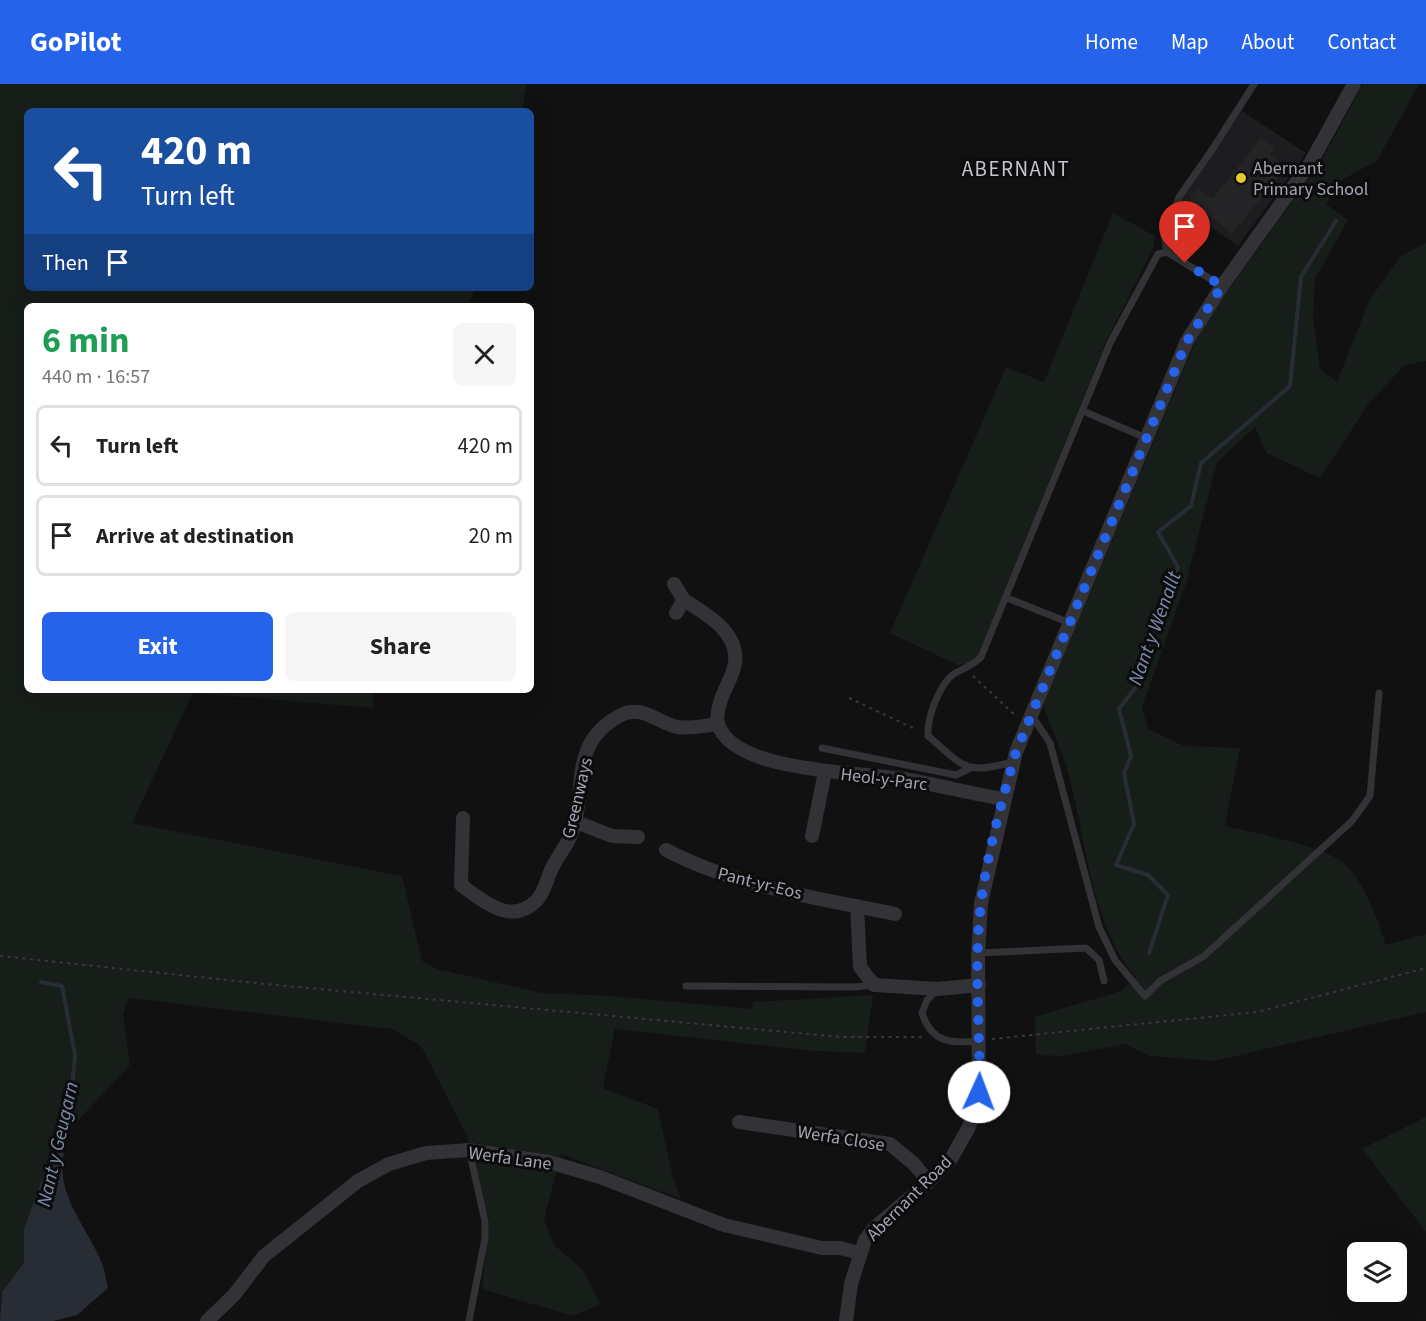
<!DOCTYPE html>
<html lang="en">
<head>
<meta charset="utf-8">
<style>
	body { margin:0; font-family:"Source Sans 3",sans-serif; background:#f6f6f6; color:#222; height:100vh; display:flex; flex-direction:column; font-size:22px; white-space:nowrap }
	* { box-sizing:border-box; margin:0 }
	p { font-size:20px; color:#767676 }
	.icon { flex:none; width:33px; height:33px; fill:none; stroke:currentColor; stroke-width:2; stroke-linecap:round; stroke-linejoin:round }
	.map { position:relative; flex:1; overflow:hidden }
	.drawer { position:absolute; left:24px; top:219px; width:510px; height:390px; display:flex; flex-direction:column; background:#fff; border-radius:9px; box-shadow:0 6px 24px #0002 }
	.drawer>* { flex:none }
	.banner { position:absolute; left:24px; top:24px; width:510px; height:183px; border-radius:9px; box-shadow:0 6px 24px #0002; background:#1a4fa0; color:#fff; overflow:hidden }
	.buttons { position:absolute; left:1347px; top:1158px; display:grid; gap:12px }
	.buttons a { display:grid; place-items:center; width:60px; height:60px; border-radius:9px; background:#fff; box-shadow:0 6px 24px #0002; font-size:30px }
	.pin { position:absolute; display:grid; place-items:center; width:51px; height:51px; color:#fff; margin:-62px -26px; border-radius:50% 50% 50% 0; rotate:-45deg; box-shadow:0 0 6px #0007 }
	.pin .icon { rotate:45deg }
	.me { position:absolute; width:66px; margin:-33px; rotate:2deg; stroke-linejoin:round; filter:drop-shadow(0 0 4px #0008) }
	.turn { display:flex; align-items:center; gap:21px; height:126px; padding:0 18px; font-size:27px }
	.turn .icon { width:78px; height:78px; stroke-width:2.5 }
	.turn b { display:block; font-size:42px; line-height:51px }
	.then { display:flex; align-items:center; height:57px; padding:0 18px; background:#0003; gap:12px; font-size:22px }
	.round { display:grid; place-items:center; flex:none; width:63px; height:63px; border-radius:9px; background:#f6f6f6 }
	.head { display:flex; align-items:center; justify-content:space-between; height:102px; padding:0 18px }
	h1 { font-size:36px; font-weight:700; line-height:45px; color:#1e9e55 }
	.primary-button { display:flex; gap:12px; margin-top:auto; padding:12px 18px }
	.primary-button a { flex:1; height:69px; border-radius:9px; background:#2563eb; color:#fff; font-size:24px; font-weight:700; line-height:69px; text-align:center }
	.primary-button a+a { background:#f6f6f6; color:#222 }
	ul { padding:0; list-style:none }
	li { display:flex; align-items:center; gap:18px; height:81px; margin:0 12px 9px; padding:0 6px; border:3px solid #e0e0e0; border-radius:9px }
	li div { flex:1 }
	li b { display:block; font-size:22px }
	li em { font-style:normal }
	header { display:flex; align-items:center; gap:36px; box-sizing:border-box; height:84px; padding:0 30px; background:#2563eb; color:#fff }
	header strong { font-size:28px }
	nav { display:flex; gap:33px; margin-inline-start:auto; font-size:21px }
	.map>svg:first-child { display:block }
	.built { fill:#1d1d1f }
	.green { fill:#171d19 }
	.water { fill:#282d35 }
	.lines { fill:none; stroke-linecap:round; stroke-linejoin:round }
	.stream { stroke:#282d35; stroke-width:4 }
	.building { fill:#242426 }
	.path { stroke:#38393e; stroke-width:2; stroke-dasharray:3 4.5; stroke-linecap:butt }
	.service { stroke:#323237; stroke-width:7 }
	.minor { stroke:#323237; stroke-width:14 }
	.route { stroke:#2563eb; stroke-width:10; stroke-dasharray:0 18 }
	.poi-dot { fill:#e8c833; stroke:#0c0c0d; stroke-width:2 }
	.labels { text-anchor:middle; stroke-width:6; stroke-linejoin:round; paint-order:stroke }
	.poi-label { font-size:18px; fill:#a3a5b2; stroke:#0c0c0d; text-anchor:start }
	.street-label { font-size:18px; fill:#a3a5b2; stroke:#0c0c0d }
	.water-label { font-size:20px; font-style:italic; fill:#7b8dac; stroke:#0c0c0d }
	.quarter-label { font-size:21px; letter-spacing:1.5px; fill:#c4c5cf; stroke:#0c0c0d }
</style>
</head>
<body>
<header>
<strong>GoPilot</strong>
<nav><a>Home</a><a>Map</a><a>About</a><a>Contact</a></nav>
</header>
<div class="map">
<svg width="1426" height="1237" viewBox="0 0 1426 1237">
	<rect width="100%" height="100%" fill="#111112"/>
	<path class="built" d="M1242 27 1306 69 1238 162 1178 120Z"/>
	<g class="green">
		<path d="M0 0H527L522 27H27V204H475L468 222H27V606H374L373 624 193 609 132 739 402 792 422 877 437 885 542 909 611 912 752 925 753 918 873 911 865 969 814 967 615 945 603 1004 658 1025 673 1094 681 1115 561 1070 544 1135 554 1161 582 1185 601 1220 573 1232 482 1205 489 1136 467 1052 421 962 392 945 129 914 123 930 130 981 54 1062 24 1145V1179L2 1208 0 1223Z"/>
		<path d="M1363 0H1419L1377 77 1343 95 1326 120 1348 136 1315 195 1313 232 1320 285 1337 298 1370 215 1401 172 1426 159V277L1405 281 1369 319 1320 394 1266 369 1255 343 1217 378 1186 499 1142 623 1148 645 1184 662 1240 664 1225 742C1253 749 1329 762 1347 782 1367 804 1377 834 1386 861L1426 850V928L1214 977 1150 972 1125 960 1062 972 1036 971 1034 933 1121 907 1136 894C1088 836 1087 752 1066 682 1059 662 1051 642 1043 622L1194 261 1211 230 1320 79Z"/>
		<path d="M1113 129 1155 152 1153 164 1106 258 979 570 970 579 958 581 890 549 1006 283 1044 298Z"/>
		<path d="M1426 1033V1148L1362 1065Z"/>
	</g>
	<path class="water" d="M54 1062 64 1070C55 1110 87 1143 101 1177 105 1186 106 1196 108 1204L77 1231 53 1237H0L2 1208 24 1179V1145Z"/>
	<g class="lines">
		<g class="stream">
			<path d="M1149 869 1168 811 1148 791 1116 781 1134 740 1124 689 1131 672 1119 625 1138 600 1155 539 1178 483 1158 448 1191 422 1201 379 1290 302 1301 193 1336 137"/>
			<path d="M41 898 62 902 75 971 72 1006 53 1066"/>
		</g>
	</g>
	<path class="building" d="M1261 54 1275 65 1270 71 1286 83 1232 150 1200 124 1196 129 1185 122 1197 104 1212 115Z"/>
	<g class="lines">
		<g class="path">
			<path d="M973 592 1017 633"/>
			<path d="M849 614 917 646"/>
			<path d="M0 872 265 900 841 953H923"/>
			<path d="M992 955 1257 928 1426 884"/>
		</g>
		<g class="service">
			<path d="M1167 168 1164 150 1179 113 1212 66 1254 0"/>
			<path d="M1083 327 1146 354"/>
			<path d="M1007 514 1070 539"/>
			<path d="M1032 632 1050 659 1099 843 1115 876 1145 912 1160 897 1204 872 1352 737 1370 712 1379 609"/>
			<path d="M822 664 956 691 969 685"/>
			<path d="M1013 678C963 691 965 683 928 652 927 633 940 597 957 588 967 583 973 581 981 573L1110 259 1158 170 1167 168 1222 202"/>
			<path d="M978 869 1086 864 1099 876 1104 897"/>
			<path d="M686 902 854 903 874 901"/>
			<path d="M938 905 927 916 922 929C932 960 951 959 980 957"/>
			<path d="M469 1066 485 1137V1154L469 1237"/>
		</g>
		<g class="minor">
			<path d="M674 500 684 516 676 529"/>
			<path d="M684 516C706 530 739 548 735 579 733 591 726 602 722 613 719 621 716 632 718 640 733 689 862 688 904 695 937 701 970 709 1003 715"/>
			<path d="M463 734 461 801C483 817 511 842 536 817 545 808 547 794 552 784 560 768 571 757 575 739 585 696 572 657 621 631 642 620 658 639 677 643 691 645 704 642 718 640"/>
			<path d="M576 738 612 752 638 753"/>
			<path d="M812 752 825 688"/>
			<path d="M666 766C737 803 817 814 895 830"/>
			<path d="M857 822 860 883 874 901 938 905 979 901"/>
			<path d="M739 1038 890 1060 914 1080 929 1098"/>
			<path d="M207 1237 234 1211 264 1172 358 1097 389 1080 426 1069 469 1066 549 1078 600 1093 724 1141 822 1164H840L860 1169"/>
			<path d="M846 1237 851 1200 865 1156 875 1143 926 1100 951 1075 969 1043 979 1008 978 872 981 819 1016 668 1187 257 1222 202 1311 78 1354 0"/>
		</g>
	</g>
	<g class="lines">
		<path class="route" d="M979 1008C981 946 973 882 981 820 987 769 1002 717 1016 668L1187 257 1222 202 1185 179"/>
	</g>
	<circle class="poi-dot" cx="1241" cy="94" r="6"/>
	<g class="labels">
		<g class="poi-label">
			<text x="1253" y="90">Abernant<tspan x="1253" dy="21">Primary School</tspan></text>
		</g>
		<g class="street-label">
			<text transform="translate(884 695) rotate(7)" y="6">Heol-y-Parc</text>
			<text transform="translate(577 714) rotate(-77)" y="6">Greenways</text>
			<text transform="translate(760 799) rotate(14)" y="6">Pant-yr-Eos</text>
			<text transform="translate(841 1054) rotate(9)" y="6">Werfa Close</text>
			<text transform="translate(510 1074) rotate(8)" y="6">Werfa Lane</text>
			<text transform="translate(909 1114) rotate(-45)" y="6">Abernant Road</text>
		</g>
		<g class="water-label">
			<text transform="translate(1154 544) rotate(-70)" y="7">Nant y Wenallt</text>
			<text transform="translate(57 1060) rotate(-77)" y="7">Nant y Geugarn</text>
		</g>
		<g class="quarter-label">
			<text x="1016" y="92">ABERNANT</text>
		</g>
	</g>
</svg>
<div class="buttons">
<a><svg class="icon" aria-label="layers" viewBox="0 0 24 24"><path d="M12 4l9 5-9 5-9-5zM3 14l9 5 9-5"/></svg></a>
</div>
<div class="pin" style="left:1185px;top:179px;background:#d93025"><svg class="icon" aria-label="arrive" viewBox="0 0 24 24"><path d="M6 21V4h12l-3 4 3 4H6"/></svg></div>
<svg class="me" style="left:979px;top:1008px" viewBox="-20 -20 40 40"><circle r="19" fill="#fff"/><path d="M0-13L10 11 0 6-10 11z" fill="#2563eb"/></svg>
<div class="banner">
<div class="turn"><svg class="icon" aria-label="left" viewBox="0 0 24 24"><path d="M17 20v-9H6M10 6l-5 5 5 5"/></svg><div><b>420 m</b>Turn left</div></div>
<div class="then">Then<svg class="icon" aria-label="arrive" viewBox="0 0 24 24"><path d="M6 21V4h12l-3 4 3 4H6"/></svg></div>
</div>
<section class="drawer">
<div class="head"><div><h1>6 min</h1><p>440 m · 16:57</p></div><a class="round"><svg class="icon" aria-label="close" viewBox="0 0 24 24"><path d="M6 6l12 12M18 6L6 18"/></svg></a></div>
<ul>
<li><svg class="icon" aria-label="left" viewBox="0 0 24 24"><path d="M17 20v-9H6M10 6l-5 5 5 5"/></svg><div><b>Turn left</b></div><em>420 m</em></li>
<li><svg class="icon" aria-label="arrive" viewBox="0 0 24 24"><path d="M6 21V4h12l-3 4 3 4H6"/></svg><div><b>Arrive at destination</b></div><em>20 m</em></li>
</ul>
<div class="primary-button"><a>Exit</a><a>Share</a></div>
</section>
</div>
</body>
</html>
